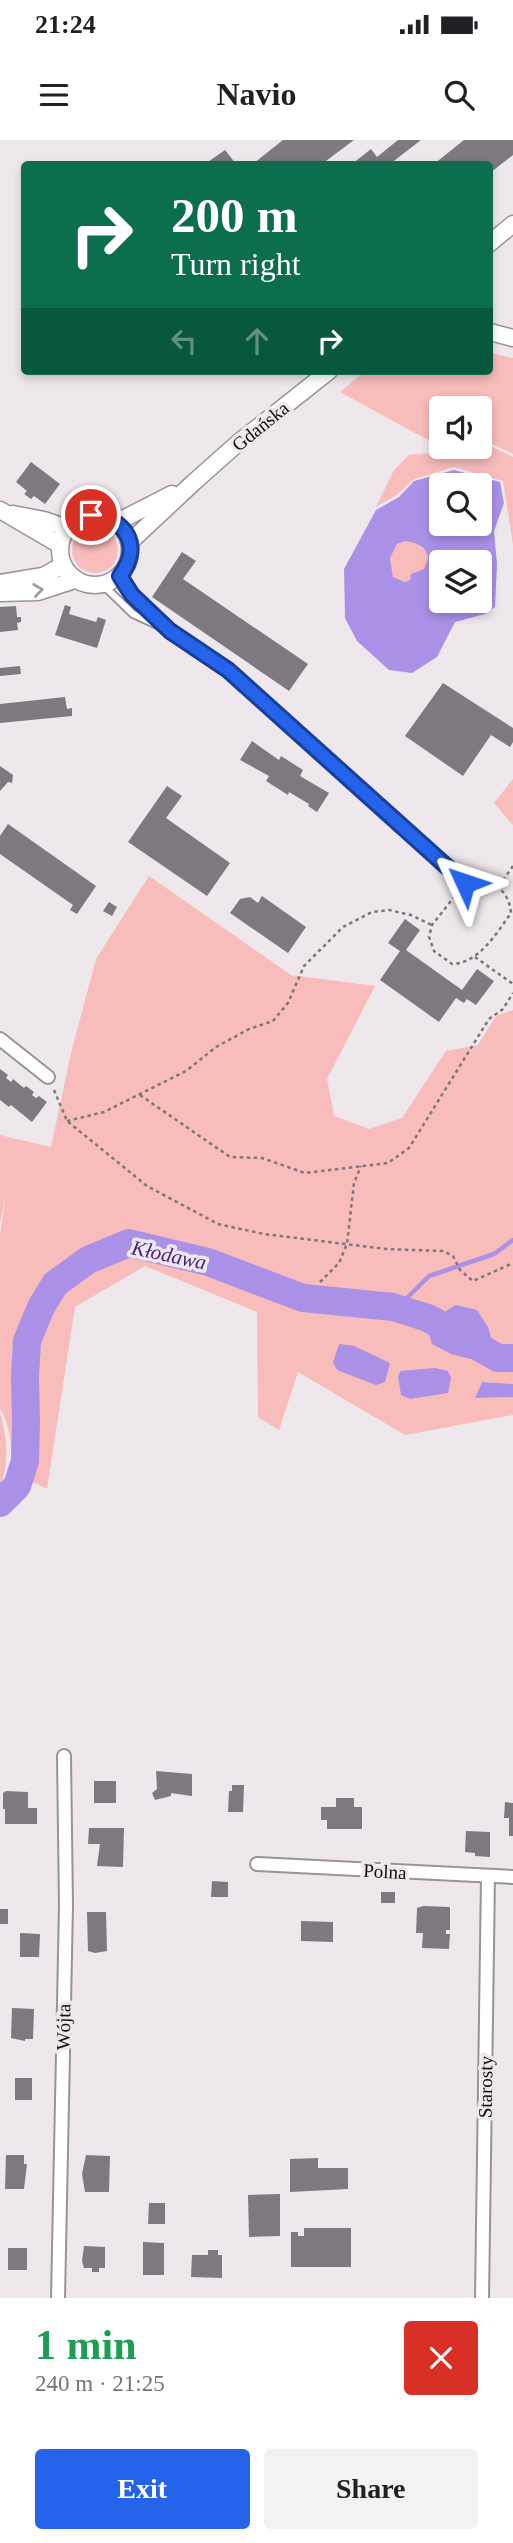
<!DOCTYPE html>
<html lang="en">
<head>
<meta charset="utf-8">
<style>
	body { margin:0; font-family:"Times New Roman",serif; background:#f2f2f2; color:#202124; height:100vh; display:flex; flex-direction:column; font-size:26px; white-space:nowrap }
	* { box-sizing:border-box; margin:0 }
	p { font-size:23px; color:#757577 }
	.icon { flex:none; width:38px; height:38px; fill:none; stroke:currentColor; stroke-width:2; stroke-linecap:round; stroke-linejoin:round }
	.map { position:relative; height:2158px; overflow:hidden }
	.drawer { display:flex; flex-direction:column; background:#fff; flex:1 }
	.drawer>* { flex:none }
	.hud { position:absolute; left:21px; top:21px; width:472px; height:214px; border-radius:7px; box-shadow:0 4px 10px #0003; background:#0b6e4f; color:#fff; overflow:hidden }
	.fabs { position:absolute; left:429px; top:256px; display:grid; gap:14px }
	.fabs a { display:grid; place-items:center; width:63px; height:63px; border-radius:7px; background:#fff; box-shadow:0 4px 10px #0003; font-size:35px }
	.pin { position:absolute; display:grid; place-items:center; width:60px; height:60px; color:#fff; margin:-30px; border:4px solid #fff; border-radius:50%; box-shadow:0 2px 7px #0007 }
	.me { position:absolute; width:77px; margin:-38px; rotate:312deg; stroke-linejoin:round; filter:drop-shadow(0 0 5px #0008) }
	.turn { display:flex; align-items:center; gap:24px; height:147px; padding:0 35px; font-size:32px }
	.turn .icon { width:91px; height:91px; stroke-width:2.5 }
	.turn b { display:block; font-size:49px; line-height:60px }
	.lanes { display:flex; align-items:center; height:66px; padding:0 35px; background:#0003; justify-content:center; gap:35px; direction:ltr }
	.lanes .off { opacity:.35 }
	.round { display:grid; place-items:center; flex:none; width:74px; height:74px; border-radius:7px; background:#f2f2f2 }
	.summary { display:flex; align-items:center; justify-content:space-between; height:119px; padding:0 35px }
	h1 { font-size:42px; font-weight:800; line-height:52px; color:#1e9e55 }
	.action { display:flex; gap:14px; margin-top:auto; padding:14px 35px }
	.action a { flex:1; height:80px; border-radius:7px; background:#2563eb; color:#fff; font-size:28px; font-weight:800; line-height:80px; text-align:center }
	.action a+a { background:#f2f2f2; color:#202124 }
	.status { display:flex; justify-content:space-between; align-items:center; height:49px; padding:0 35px; background:#fff; direction:ltr }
	.status svg { height:19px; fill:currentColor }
	header { display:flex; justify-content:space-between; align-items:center; height:91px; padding:0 35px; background:#fff; font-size:32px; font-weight:800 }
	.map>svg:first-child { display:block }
	.green { fill:#f8bcba }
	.water { fill:#aa91e7; fill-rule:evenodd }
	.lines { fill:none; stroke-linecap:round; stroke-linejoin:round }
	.stream { stroke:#aa91e7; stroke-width:4.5 }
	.river { stroke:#aa91e7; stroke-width:28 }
	.building { fill:#7d797e }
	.service-casing { stroke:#999397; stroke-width:10 }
	.minor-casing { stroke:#999397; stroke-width:16 }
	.tertiary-casing { stroke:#999397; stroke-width:19 }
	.path { stroke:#7b777a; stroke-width:2.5; stroke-dasharray:3.5 3.5; stroke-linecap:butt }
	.service { stroke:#fff; stroke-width:6 }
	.minor { stroke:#fff; stroke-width:12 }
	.tertiary { stroke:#fff; stroke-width:16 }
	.oneway { stroke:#9f9e9e }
	.route-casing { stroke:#184099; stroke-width:18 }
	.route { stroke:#2563eb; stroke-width:12 }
	.labels { text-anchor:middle; stroke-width:7; stroke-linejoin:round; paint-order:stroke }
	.street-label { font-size:19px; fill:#0e0c0d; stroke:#eee8ec }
	.water-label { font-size:21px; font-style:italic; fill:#471f82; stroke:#eee8ec }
</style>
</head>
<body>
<div class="status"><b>21:24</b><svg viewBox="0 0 49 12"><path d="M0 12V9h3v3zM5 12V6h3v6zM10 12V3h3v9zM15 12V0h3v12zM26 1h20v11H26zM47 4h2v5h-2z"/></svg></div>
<header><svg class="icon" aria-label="menu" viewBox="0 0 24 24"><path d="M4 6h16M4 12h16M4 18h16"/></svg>Navio<svg class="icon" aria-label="search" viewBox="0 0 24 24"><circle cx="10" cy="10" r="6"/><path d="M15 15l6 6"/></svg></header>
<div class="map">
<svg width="513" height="2158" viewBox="0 0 513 2158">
	<rect width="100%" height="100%" fill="#eee8ec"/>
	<g class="green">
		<path d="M490 213 513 218V314L480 298V268H441V305L439 306 340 252 365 231H490Z"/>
		<path d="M480 301 513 317V405L503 341 454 327 414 339 398 354 376 367 394 330 409 315 431 313 451 306H480Z"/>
		<circle cx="95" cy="410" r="23"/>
		<path d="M405 401C417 403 427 406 428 419L424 429 411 434 410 440 405 442 393 437 390 418 397 404Z"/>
		<path d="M513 639V685L494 663Z"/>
		<path d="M149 736 291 835 375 846 327 939 334 976 369 989 402 978 446 911 478 905 496 876 513 870V1244L482 1242 476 1258 513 1257V1275L405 1295 298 1232 279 1290 258 1277 257 1172 145 1126 75 1167 47 1349 11 1331C12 1308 11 1288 0 1268V1095L6 1054 0 1084V995L51 1007 71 913 96 819Z"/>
		<path d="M0 1273C8 1301 9 1322 0 1349Z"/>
	</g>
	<g class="water">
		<path d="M454 330 500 342 504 363 494 391 497 424 495 467 485 474 455 482 437 517 412 533 389 530 357 501 345 478 344 429 376 370 399 357 414 341ZM441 345H480V383H441ZM405 401C417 403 427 406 428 419L424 429 411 434 410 440 405 442 393 437 390 418 397 404ZM441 422H480V460H441Z"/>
		<path d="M456 1165 477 1170 488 1187 494 1208 470 1219 451 1214 432 1204 429 1194C436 1180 442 1172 456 1165Z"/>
		<path d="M339 1204 354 1206 390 1223 385 1242 376 1245 337 1230 333 1222Z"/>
		<path d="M435 1228 448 1231 451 1238 448 1253 410 1259 401 1255 398 1236 401 1231Z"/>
		<path d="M482 1242 513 1244V1257L475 1258Z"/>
	</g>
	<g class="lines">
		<path class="stream" d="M393 1167 400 1165 429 1136 494 1114 513 1100"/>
		<path class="river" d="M0 1363 17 1346 25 1321 26 1282 25 1236 27 1201 41 1167 55 1144 88 1120 129 1103 208 1122 303 1158 393 1167 428 1178 498 1218H513"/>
	</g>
	<g class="building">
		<path d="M283 0H354L322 24H255L254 23Z"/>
		<path d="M398 0H421L390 24H352L371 9 377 17Z"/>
		<path d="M464 0H513V15L490 33V24H434Z"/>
		<path d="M225 10 236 24H205Z"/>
		<path d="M31 322 60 344 45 364 34 356 31 359 24 354 27 351 16 342Z"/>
		<path d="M182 412 196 421 183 439 308 524 289 551 152 457Z"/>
		<path d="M65 465 71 467 69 474 96 482 98 477 106 480 97 508 55 495Z"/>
		<path d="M16 466 17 477H21V482L17 483 18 490 0 492V467Z"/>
		<path d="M20 526 21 534 0 536V528Z"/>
		<path d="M443 543 513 588V602L510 607 491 595 463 636 405 596Z"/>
		<path d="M65 557 67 569 72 568V576L0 583V564Z"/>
		<path d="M252 601 279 620 281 616 303 630 300 636 329 653 317 672 308 666 309 664 289 652 288 655 266 641 269 636 240 620Z"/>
		<path d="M0 626 13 635 12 643 8 642 0 651Z"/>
		<path d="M167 646 182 656 166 678 230 723 207 756 128 702Z"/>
		<path d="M8 684 96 746 77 774 70 770 73 765 0 714V696Z"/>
		<path d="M262 756 306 787 288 813 230 773 240 759 250 757 258 763Z"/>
		<path d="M109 762 117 767 112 776 103 771Z"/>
		<path d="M405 779 420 790 406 810 462 850 477 829 494 841 476 865 467 859 464 863 456 858 439 882 380 840 400 811 388 803Z"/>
		<path d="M0 929 8 935 6 938 11 942 13 939 24 948 26 946 34 952 32 955 36 958 39 956 47 962 32 982 11 965 9 967 0 960Z"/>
		<path d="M156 1631 192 1634V1656L171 1653V1656L155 1660 152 1653 157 1649Z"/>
		<rect x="94" y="1641" width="22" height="22"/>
		<path d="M232 1645H244L243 1672H228L229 1651H232Z"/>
		<path d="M6 1651 28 1652V1668H37V1684H5V1669H3V1653Z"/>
		<path d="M336 1658H354V1667H362V1689H327V1680H321V1667H336Z"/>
		<path d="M505 1662 513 1663V1696H509V1678H504Z"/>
		<path d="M89 1688H124L123 1727 97 1726 100 1704H88Z"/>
		<path d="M466 1691 490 1692V1717L475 1716V1713L465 1712Z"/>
		<path d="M212 1741 228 1742V1757H211Z"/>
		<rect x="381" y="1752" width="14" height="11"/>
		<path d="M423 1766 450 1767V1790H446V1794H450L449 1809 422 1808 423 1793H416L417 1768Z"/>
		<rect x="0" y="1769" width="8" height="15"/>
		<path d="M87 1772H106L107 1811 95 1813 88 1811Z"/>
		<path d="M301 1781 333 1782V1802L301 1801Z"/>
		<path d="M20 1793 40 1794 39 1817H20Z"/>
		<path d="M12 1868 34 1869 33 1899H25V1901L11 1898Z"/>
		<rect x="15" y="1938" width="17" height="22"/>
		<path d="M6 2015H24V2024H27L24 2049H5Z"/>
		<path d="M86 2015 110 2016 109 2052H85L82 2034Z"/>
		<path d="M318 2018V2028H348V2049L290 2052V2019Z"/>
		<path d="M280 2054V2096L249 2097 248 2055Z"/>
		<path d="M149 2063H165V2084H148Z"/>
		<path d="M304 2088H351V2127H291V2092H298V2096H304Z"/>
		<path d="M143 2102 164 2103V2135H143Z"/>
		<path d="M84 2106 105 2107V2128H99V2132H92V2128H84L82 2121Z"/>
		<rect x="8" y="2108" width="19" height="22"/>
		<path d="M208 2110H218V2115H222V2138L191 2137 192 2115H208Z"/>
	</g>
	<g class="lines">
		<defs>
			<g id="service">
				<path d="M120 436 132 455 166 488"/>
				<path d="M103 445 133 474 170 491 228 530 465 743"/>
			</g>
			<g id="minor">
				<path d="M0 899 48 937"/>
				<path d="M257 1724 513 1737"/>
				<path d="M58 2158 66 1766 64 1616"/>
				<path d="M482 2158 488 1736"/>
			</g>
			<g id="tertiary">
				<path d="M490 103 513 84"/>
				<path d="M490 192 513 198"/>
				<path d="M0 370 60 405"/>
				<path d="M13 374 44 380 67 388"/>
				<circle cx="95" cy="410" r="35"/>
				<path d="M117 382 172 354"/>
				<path d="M130 402 193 343 238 303 329 231"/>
				<path d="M0 443 43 436 63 425"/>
				<path d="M0 453 38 452 75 440"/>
			</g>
		</defs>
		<use href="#service" class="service-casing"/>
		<use href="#minor" class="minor-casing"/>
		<use href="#tertiary" class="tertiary-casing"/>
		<g class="path">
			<path d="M479 734C497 745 509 752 511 773 496 794 479 823 452 824L434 811 429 797 432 785 469 738Z"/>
			<path d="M499 746 513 726"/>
			<path d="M475 817 513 844"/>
			<path d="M54 950 67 981 147 1046 218 1084 264 1094 386 1109 443 1111 453 1116 460 1130 473 1141 513 1123"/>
			<path d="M140 955 230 1017 262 1018 305 1033 388 1023 409 1008 489 879 503 869 513 853"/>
			<path d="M67 981 104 972 186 931 216 907 249 889 273 881 288 863 304 826 343 787 372 772 389 770 411 775 432 785"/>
			<path d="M320 1142 339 1123 347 1104 354 1043 361 1026"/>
		</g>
		<use href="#service" class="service"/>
		<use href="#minor" class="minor"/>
		<use href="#tertiary" class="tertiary"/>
	</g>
	<defs><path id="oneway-chevron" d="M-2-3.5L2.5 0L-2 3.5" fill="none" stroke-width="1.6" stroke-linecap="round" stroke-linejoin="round" transform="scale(1.75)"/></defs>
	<use class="oneway" href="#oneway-chevron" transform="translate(38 450) rotate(-8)"/>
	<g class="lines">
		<defs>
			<path id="route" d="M91 375C126 378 143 406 120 436L132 455 170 491 228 530 465 743"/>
		</defs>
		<use href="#route" class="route-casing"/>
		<use href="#route" class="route"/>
	</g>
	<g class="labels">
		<g class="street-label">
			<text transform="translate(260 286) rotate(-39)" y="7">Gdańska</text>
			<text transform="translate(385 1731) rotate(3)" y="7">Polna</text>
			<text transform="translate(63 1887) rotate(-89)" y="7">Wójta</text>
			<text transform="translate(485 1947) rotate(-89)" y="7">Starosty</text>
		</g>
		<g class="water-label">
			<text transform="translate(169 1115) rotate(12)" y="7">Kłodawa</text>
		</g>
	</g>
</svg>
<div class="fabs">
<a><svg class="icon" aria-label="sound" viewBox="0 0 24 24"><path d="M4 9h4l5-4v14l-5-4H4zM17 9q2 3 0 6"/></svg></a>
<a><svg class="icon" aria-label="search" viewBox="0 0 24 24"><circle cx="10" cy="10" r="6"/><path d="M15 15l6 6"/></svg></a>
<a><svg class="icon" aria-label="layers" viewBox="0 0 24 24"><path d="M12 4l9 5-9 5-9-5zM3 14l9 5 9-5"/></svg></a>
</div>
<div class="pin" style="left:91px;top:375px;background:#d93025"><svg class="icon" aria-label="arrive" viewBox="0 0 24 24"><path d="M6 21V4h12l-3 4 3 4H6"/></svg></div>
<svg class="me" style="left:465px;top:743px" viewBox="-20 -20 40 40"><path d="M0-17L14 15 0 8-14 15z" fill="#2563eb" stroke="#fff" stroke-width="4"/></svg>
<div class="hud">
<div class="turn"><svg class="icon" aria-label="right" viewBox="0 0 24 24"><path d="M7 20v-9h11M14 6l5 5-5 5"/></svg><div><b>200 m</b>Turn right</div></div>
<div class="lanes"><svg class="icon off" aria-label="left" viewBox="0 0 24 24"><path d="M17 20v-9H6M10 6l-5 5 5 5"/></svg><svg class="icon off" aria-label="ahead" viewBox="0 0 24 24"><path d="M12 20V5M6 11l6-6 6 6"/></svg><svg class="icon" aria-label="right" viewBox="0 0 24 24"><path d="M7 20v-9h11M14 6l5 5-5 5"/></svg></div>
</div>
</div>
<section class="drawer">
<div class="summary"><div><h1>1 min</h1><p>240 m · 21:25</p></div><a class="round" style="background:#d93025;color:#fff"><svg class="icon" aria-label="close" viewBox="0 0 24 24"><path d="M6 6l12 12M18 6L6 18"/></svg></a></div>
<div class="action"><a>Exit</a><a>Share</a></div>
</section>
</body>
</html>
